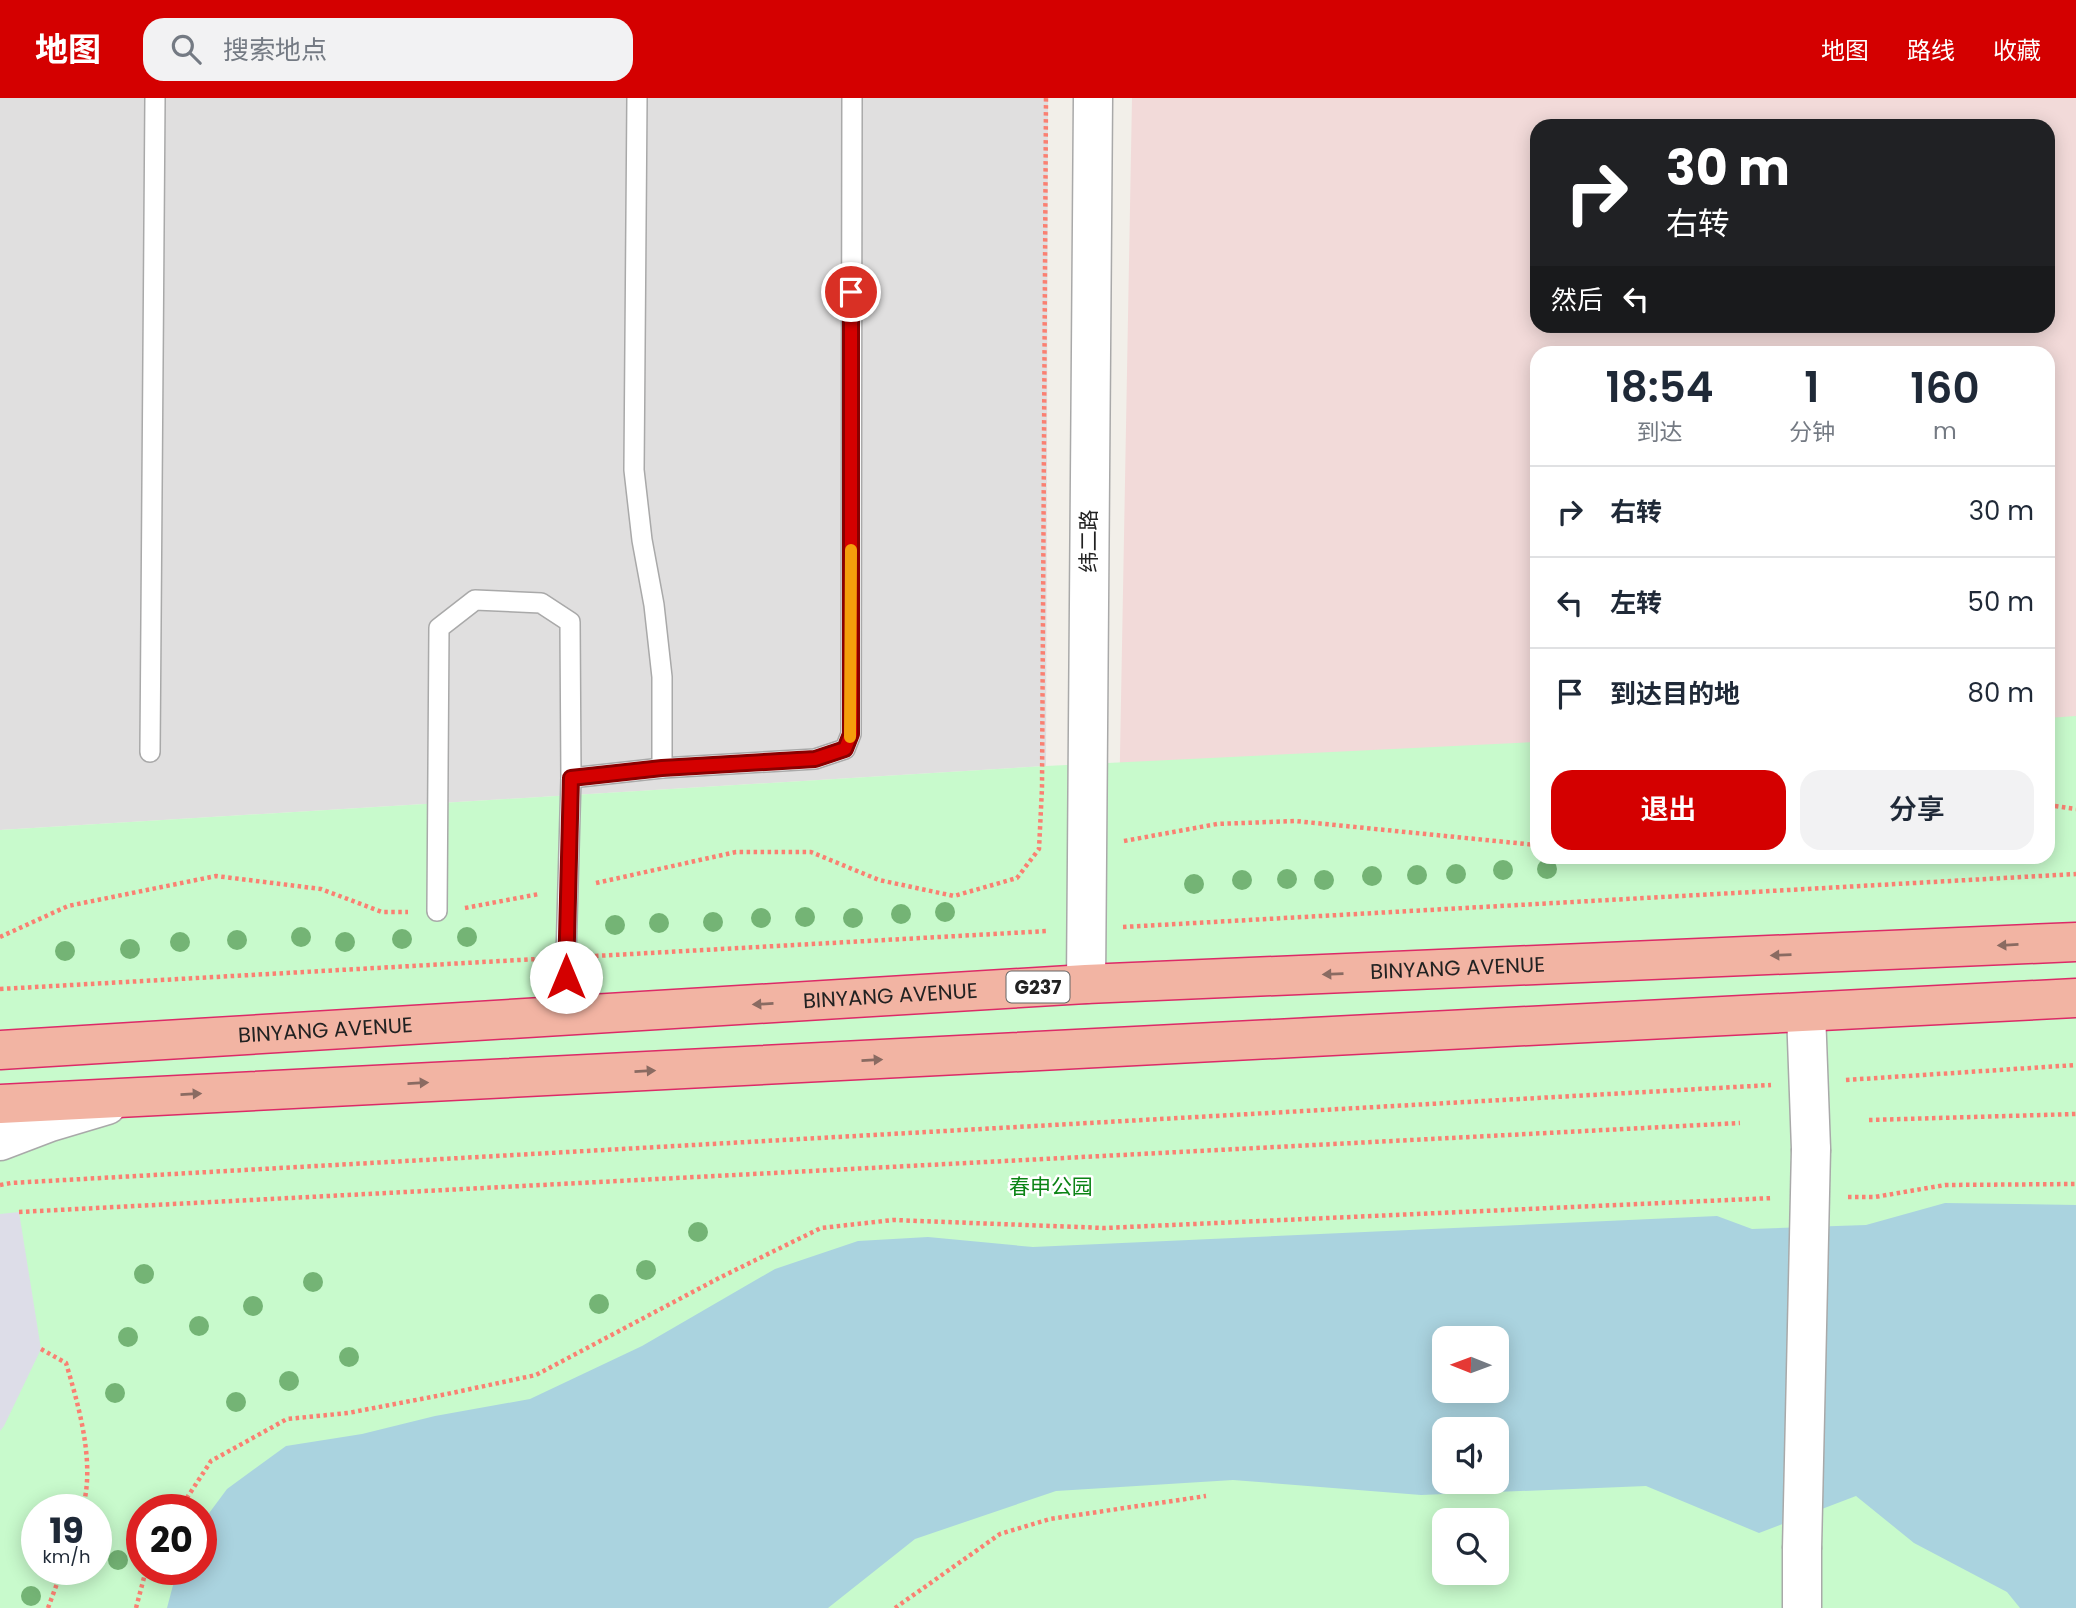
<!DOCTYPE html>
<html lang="zh">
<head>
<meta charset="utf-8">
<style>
	body { margin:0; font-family:Poppins,"Noto Sans SC",sans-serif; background:#f2f2f3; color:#1f2937; height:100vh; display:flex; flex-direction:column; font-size:26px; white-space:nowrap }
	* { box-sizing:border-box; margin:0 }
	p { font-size:23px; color:#747a83 }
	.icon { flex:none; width:38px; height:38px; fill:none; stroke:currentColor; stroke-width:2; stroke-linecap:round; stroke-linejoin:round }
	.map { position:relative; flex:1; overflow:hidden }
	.details { position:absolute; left:1530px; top:248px; width:525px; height:518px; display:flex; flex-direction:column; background:#fff; border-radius:21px; box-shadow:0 4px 18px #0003 }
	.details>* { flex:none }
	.top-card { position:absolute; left:1530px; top:21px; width:525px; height:214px; border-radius:21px; box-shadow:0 4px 18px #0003; background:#202124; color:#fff; overflow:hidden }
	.needle { width:46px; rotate:271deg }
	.buttons { position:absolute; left:1432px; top:1228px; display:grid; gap:14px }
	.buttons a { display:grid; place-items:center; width:77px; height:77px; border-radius:14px; background:#fff; box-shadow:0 4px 18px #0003; font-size:35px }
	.speed { position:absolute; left:21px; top:1396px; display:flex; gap:14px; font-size:35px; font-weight:700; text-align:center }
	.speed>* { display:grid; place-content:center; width:91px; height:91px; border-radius:50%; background:#fff; box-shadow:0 4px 18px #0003; line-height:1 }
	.speed small { font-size:18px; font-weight:400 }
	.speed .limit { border:10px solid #d22; background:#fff; color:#111 }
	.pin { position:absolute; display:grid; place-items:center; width:60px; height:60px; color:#fff; margin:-30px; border:4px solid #fff; border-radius:50%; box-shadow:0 2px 7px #0007 }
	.me { position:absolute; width:77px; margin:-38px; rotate:0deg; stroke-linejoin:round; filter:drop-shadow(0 0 5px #0008) }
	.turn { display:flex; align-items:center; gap:24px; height:147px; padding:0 21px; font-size:32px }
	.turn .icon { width:91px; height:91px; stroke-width:2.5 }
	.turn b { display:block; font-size:49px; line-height:60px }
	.then { display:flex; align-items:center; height:66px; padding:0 21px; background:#0003; gap:14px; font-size:26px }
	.eta { display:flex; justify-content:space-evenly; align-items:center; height:119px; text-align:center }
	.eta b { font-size:42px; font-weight:600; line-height:49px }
	.button { display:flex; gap:14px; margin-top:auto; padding:14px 21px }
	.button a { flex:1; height:80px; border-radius:21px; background:#d40000; color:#fff; font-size:28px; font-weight:600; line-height:80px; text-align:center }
	.button a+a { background:#f2f2f3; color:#1f2937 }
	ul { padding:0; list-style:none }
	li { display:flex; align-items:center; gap:21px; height:91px; padding:0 21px; border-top:2px solid #e0e1e3 }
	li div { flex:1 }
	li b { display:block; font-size:26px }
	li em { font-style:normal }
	header { display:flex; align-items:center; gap:42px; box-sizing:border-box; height:98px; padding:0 35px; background:#d40000; color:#fff }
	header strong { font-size:33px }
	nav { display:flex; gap:38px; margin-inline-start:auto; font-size:24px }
	.search { width:490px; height:63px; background:#f2f2f3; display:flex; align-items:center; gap:18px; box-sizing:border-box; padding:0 24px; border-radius:21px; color:#747a83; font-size:26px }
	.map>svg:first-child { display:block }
	.residential { fill:#e0dfdf }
	.commercial { fill:#f2dad9; fill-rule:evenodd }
	.park { fill:#c8facc; fill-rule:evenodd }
	.plaza { fill:#dddde8 }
	.water { fill:#aad3df; fill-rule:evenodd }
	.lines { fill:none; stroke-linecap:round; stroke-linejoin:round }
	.service-casing { stroke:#a9a9a9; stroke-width:22 }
	.minor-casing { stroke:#a9a9a9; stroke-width:41 }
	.tertiary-casing { stroke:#a9a9a9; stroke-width:41 }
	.trunk-casing { stroke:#dc2a67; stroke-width:41 }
	.path { stroke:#fa8072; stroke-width:4.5; stroke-dasharray:3.5 3.5; stroke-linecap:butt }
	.service { stroke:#fff; stroke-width:19 }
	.minor { stroke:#fff; stroke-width:38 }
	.tertiary { stroke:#fff; stroke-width:38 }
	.trunk { stroke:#f2b4a3; stroke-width:38 }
	.minor-bridge-casing { stroke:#a9a9a9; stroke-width:41; stroke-linecap:butt }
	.minor-bridge { stroke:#fff; stroke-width:38 }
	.tree { fill:#74b475 }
	.oneway { fill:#8a6b62 }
	.route-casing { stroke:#8a0000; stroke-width:18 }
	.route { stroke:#d40000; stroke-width:12 }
	.slow { stroke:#f59e0b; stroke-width:12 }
	.labels { text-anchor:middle; stroke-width:5; stroke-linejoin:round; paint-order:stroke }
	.shield { fill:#fff; stroke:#646464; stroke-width:2 }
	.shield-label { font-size:19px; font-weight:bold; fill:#222 }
	.street-label { font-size:21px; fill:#222; stroke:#fff }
	.park-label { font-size:21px; fill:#0c8416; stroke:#fff }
</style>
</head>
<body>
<header>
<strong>地图</strong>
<div class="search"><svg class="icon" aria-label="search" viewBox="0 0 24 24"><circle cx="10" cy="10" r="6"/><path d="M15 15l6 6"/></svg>搜索地点</div>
<nav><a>地图</a><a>路线</a><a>收藏</a></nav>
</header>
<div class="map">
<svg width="2076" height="1510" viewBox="0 0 2076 1510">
	<rect width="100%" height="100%" fill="#f2efe9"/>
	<path class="residential" d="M0 0H1048L1046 668 0 732Z"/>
	<path class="commercial" d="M1132 0H2076V660L2048 662V256H1536V689L1119 712ZM1536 28H2048V228H1536Z"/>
	<path class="park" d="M2076 618V1510H0V732L1046 668 1536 644V760H2048V620ZM1444 1241H1496V1293H1444ZM1444 1332H1496V1384H1444ZM37 1412H96V1472H37ZM142 1412H201V1472H142ZM1444 1423H1496V1475H1444Z"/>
	<path class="plaza" d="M19 1114 41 1251 4 1328 0 1333V1116Z"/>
	<path class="water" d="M1945 1105 2076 1107V1510H2020L2007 1494 1914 1445 1856 1398 1759 1435 1646 1388 1421 1397 1233 1382 1056 1393 915 1441 828 1510H167L177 1472H201V1426L227 1391 286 1348 362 1336 435 1318 530 1301 642 1248 775 1171 858 1143 928 1139 1033 1149 1717 1118 1752 1131 1866 1127ZM1444 1241H1496V1293H1444ZM1444 1332H1496V1384H1444Z"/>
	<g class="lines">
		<defs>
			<g id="service">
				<path d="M637 0 634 372 642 442 654 507 662 579V670"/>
				<path d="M150 654 155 0"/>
				<path d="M571 680 662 670 815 661 845 651 851 636 852 0"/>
				<path d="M437 813 439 530 475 502 541 505 570 524 571 680 566 859 567 918"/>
			</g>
			<g id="minor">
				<path d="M1086 886 1093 0"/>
				<path d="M1806 914 1811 1051"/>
				<path d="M1802 1510V1451"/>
			</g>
			<path id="tertiary" d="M0 1043 50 1024 107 1007"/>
			<g id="trunk">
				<path id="s1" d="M0 952 1086 886 2076 844"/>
				<path d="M0 1006 2076 900"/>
			</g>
		</defs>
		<use href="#service" class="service-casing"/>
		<use href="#minor" class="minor-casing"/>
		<use href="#tertiary" class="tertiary-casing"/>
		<use href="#trunk" class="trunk-casing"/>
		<g class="path">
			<path d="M2048 707 2076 711"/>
			<path d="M1124 743 1217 726 1295 723 1536 747"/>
			<path d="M596 785 736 754H811L879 782 954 798 1017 780 1039 751 1042 690 1046 0"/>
			<path d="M465 810 539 796"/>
			<path d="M1123 829 2076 776"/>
			<path d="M0 839 68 808 216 778 321 791 382 814H408"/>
			<path d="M595 858 1048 833"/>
			<path d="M0 891 537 861"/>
			<path d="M1846 982 2076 967"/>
			<path d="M1869 1022 2076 1016"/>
			<path d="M0 1087 11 1085 1771 987"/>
			<path d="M1848 1099H1875L1945 1087 2076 1086"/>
			<path d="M19 1114 1740 1025"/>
			<path d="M41 1251 66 1265C79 1309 96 1367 82 1412"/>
			<path d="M179 1412 211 1363 287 1321 348 1315 447 1296 536 1277 721 1179 821 1130 893 1122 1105 1130 1773 1100"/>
			<path d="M48 1510 62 1472"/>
			<path d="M136 1510 146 1472"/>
			<path d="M895 1510 1000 1436 1050 1421 1206 1398"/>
		</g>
		<use href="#service" class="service"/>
		<use href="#minor" class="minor"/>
		<use href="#tertiary" class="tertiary"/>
		<use href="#trunk" class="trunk"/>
		<defs>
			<path id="minor-bridge" d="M1802 1451 1811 1051"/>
		</defs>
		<use href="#minor-bridge" class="minor-bridge-casing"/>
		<use href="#minor-bridge" class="minor-bridge"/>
	</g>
	<g class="tree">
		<circle cx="1547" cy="771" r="10"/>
		<circle cx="1503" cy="772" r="10"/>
		<circle cx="1456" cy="776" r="10"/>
		<circle cx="1417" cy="777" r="10"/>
		<circle cx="1372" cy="778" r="10"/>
		<circle cx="1287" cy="781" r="10"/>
		<circle cx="1242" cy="782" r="10"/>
		<circle cx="1324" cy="782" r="10"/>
		<circle cx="1194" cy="786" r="10"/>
		<circle cx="945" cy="814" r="10"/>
		<circle cx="901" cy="816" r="10"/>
		<circle cx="805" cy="819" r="10"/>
		<circle cx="761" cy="820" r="10"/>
		<circle cx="853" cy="820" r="10"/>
		<circle cx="713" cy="824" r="10"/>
		<circle cx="659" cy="825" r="10"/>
		<circle cx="615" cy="827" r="10"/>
		<circle cx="301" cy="839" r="10"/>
		<circle cx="467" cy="839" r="10"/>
		<circle cx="402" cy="841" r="10"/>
		<circle cx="237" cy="842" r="10"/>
		<circle cx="180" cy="844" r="10"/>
		<circle cx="345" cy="844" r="10"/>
		<circle cx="130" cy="851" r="10"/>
		<circle cx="65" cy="853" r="10"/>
		<circle cx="698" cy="1134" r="10"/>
		<circle cx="646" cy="1172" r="10"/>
		<circle cx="144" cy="1176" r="10"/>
		<circle cx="313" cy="1184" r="10"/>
		<circle cx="599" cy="1206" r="10"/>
		<circle cx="253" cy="1208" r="10"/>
		<circle cx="199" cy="1228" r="10"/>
		<circle cx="128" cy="1239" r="10"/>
		<circle cx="349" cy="1259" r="10"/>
		<circle cx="289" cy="1283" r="10"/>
		<circle cx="115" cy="1295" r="10"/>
		<circle cx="236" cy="1304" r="10"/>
		<circle cx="118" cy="1462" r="10"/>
		<circle cx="31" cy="1498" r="10"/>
	</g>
	<defs><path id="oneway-solid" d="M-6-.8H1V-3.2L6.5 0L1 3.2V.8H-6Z" transform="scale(1.75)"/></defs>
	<g class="oneway">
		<use href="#oneway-solid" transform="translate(2008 847) rotate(177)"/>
		<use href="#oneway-solid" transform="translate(1781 857) rotate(178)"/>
		<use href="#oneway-solid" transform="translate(1333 876) rotate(178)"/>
		<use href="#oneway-solid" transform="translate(763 906) rotate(177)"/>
		<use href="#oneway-solid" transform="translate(872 962) rotate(-3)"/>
		<use href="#oneway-solid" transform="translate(645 973) rotate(-3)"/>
		<use href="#oneway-solid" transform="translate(418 985) rotate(-3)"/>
		<use href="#oneway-solid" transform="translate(191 996) rotate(-3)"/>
	</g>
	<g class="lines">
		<defs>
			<path id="route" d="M566 879 571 680 662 670 815 661 845 651 851 636V194"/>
		</defs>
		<use href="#route" class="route-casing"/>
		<use href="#route" class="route"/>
		<path class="slow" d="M850 639 851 452"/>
	</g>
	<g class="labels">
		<rect class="shield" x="1006.5" y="873.5" width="63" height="31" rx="5"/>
		<g class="shield-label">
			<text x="1038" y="896">G237</text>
		</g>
		<g class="street-label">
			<text transform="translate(1089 443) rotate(-90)" y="7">纬二路</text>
			<text dy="7" stroke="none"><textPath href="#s1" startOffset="1460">BINYANG AVENUE</textPath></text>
			<text dy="7" stroke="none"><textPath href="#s1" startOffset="892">BINYANG AVENUE</textPath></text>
			<text dy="7" stroke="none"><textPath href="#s1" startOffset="326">BINYANG AVENUE</textPath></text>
		</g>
		<g class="park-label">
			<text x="1051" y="1096">春申公园</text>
		</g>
	</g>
</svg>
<div class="buttons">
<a><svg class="needle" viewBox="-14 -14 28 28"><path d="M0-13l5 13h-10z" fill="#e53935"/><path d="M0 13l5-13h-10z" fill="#747a83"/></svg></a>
<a><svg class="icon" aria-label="sound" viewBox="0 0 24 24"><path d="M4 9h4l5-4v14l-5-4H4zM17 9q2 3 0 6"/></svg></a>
<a><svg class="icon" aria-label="search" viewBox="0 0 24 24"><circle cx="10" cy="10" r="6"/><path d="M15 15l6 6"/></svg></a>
</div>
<div class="speed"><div>19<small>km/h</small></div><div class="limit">20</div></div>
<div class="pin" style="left:851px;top:194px;background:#d93025"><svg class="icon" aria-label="arrive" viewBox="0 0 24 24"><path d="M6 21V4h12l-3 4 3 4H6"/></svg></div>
<svg class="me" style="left:566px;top:879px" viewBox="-20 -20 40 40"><circle r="19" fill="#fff"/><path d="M0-13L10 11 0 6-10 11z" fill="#d40000"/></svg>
<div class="top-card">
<div class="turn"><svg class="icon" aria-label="right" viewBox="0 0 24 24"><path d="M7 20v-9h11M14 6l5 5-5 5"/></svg><div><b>30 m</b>右转</div></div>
<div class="then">然后<svg class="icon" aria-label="left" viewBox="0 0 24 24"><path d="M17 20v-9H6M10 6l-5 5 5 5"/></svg></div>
</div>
<section class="details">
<div class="eta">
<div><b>18:54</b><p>到达</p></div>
<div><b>1</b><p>分钟</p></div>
<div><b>160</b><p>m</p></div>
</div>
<ul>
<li><svg class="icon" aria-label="right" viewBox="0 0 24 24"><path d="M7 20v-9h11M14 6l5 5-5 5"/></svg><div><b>右转</b></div><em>30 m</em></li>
<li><svg class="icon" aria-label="left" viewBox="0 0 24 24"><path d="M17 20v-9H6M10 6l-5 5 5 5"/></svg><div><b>左转</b></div><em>50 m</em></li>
<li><svg class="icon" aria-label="arrive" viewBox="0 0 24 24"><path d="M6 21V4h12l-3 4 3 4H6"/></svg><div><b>到达目的地</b></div><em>80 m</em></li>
</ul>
<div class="button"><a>退出</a><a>分享</a></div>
</section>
</div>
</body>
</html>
